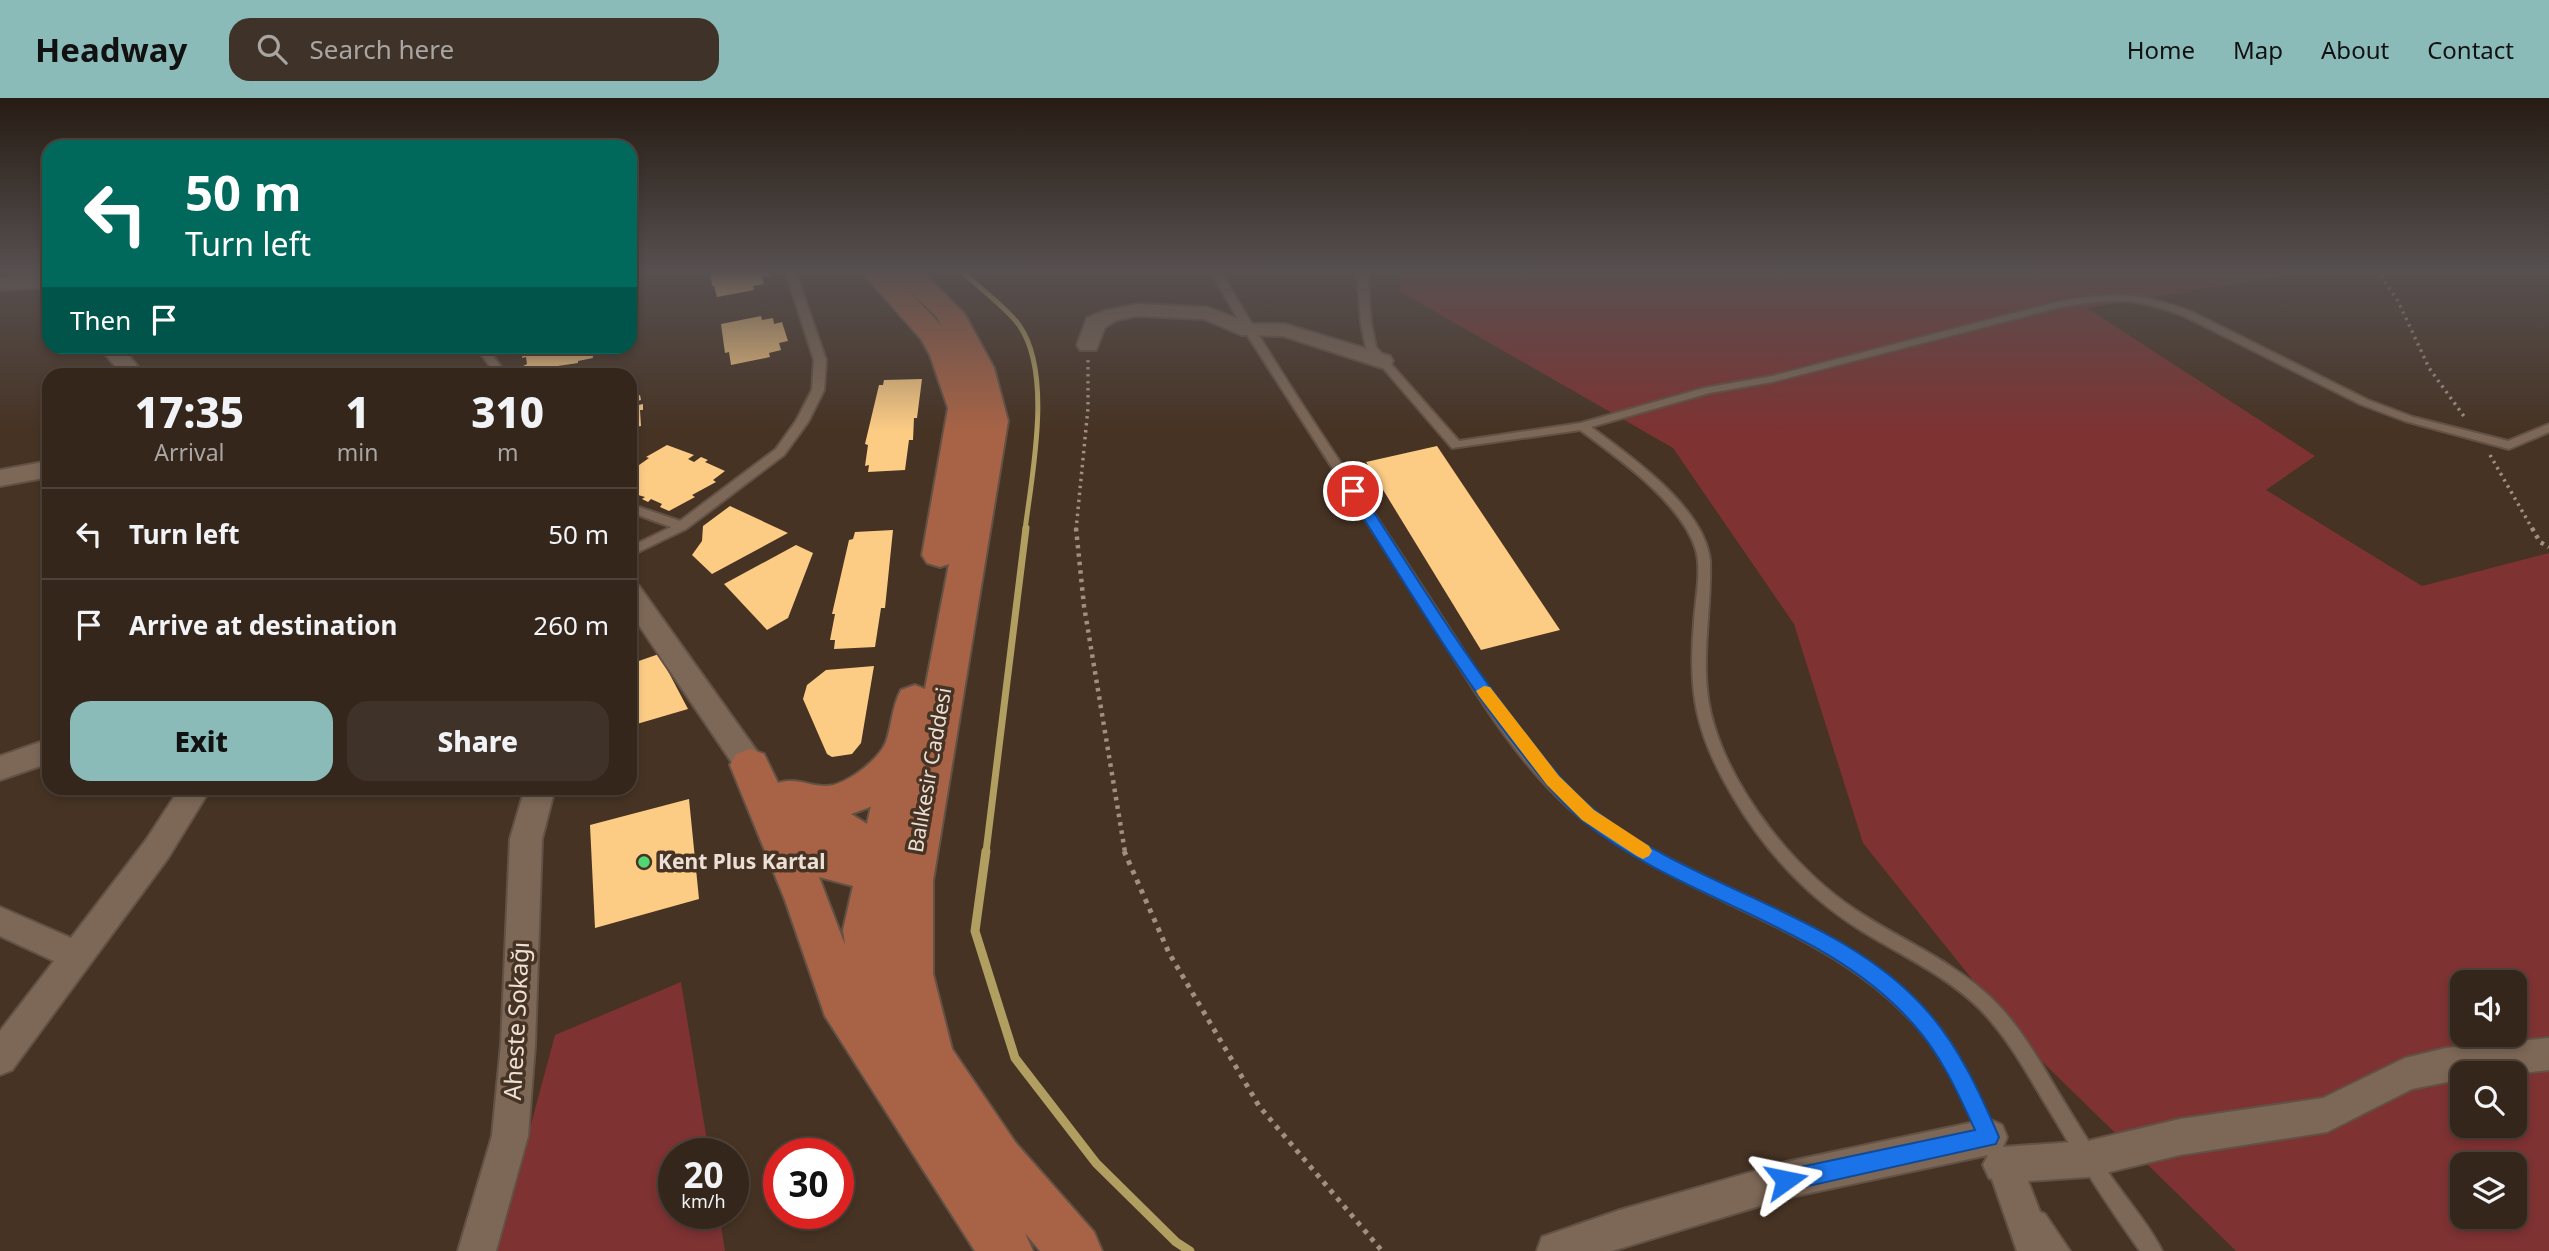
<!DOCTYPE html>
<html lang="en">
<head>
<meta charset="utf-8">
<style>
	body { margin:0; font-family:"Noto Sans",sans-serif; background:#3f3228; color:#f1f3f6; height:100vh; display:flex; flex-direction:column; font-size:26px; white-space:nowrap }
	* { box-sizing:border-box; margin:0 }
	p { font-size:23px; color:#a9a5a3 }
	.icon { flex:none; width:38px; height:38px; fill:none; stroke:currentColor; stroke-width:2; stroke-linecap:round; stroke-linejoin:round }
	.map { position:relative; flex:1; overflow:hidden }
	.panel { position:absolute; left:42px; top:270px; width:595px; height:427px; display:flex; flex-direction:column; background:#34261b; border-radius:21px; box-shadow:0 4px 10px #0003,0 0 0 2px #4e433a }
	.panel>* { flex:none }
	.guide { position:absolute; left:42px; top:42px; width:595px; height:214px; border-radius:21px; box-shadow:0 4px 10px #0003,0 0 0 2px #4e433a; background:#00695c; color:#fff; overflow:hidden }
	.controls { position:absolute; left:2450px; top:872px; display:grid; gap:14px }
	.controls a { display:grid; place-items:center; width:77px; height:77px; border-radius:14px; background:#34261b; box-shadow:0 4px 10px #0003,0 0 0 2px #4e433a; font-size:35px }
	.speed { position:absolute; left:658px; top:1040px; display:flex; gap:14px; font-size:35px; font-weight:700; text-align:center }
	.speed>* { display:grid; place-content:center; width:91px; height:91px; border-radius:50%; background:#34261b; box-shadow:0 4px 10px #0003,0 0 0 2px #4e433a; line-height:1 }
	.speed small { font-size:18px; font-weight:400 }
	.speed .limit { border:10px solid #d22; background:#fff; color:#111 }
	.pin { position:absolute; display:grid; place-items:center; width:60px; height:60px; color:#fff; margin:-30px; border:4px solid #fff; border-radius:50%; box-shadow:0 2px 7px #0007 }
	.me { position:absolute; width:77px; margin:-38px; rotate:78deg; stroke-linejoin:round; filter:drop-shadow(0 0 5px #0008) }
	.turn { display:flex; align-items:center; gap:24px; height:147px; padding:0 28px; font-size:32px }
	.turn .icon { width:91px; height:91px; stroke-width:2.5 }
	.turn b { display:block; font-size:49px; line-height:60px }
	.then { display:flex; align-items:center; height:66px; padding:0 28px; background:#0003; gap:14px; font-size:26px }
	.eta { display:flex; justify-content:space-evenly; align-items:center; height:119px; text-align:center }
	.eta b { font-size:42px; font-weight:800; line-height:49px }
	.button { display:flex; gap:14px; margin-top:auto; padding:14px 28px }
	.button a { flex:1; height:80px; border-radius:21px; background:#8bbbb9; color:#111; font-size:28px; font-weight:800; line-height:80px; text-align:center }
	.button a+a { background:#3f3228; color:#f1f3f6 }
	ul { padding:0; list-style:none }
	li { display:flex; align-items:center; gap:21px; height:91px; padding:0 28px; border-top:2px solid #4e433a }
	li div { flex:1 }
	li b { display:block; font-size:26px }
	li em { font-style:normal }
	header { display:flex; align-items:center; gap:42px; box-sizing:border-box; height:98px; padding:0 35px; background:#8bbbb9; color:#111 }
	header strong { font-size:33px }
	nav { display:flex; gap:38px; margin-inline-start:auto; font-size:24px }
	.search { width:490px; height:63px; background:#3f3228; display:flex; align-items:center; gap:18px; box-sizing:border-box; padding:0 24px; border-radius:21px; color:#a9a5a3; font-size:26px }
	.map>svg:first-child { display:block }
	.green { fill:#7e3232; fill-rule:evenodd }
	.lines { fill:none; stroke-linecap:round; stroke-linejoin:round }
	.stream-far2 { stroke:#b19f62; stroke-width:5 }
	.stream-far1 { stroke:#b19f62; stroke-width:7 }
	.stream { stroke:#b19f62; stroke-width:9 }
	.building { fill:#fccc85 }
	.service-casing { stroke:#625145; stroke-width:4 }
	.minor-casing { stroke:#625145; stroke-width:4 }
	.primary-casing { stroke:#625145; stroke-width:4 }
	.path-far2 { stroke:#a09084; stroke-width:3.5; stroke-dasharray:2.5 4.5; stroke-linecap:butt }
	.path-far1 { stroke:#a09084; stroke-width:4.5; stroke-dasharray:3.5 5; stroke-linecap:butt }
	.path { stroke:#a09084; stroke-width:5; stroke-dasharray:4.5 6; stroke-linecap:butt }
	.service { fill:#7d6857; fill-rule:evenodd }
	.minor { fill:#7d6857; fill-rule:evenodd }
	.primary { fill:#a86346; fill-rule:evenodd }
	.route { fill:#1a73e8; stroke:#114b97; stroke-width:2 }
	.slow { fill:#f59e0b }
	.poi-dot { fill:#52d673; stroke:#463324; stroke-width:2.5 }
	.labels { text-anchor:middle; stroke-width:7; stroke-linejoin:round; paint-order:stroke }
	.street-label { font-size:21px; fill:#ece0d6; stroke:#463324 }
	.poi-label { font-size:21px; font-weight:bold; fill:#ece0d6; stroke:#463324; text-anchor:start }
	.near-street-label { font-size:24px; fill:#ece0d6; stroke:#463324 }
</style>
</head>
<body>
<header>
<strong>Headway</strong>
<div class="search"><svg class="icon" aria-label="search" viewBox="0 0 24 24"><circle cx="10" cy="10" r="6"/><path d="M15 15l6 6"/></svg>Search here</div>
<nav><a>Home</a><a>Map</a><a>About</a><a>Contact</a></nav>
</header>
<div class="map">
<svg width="2549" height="1153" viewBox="0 0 2549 1153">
	<rect width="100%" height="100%" fill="#463324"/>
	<g class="green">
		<path d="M1400 172H2318L2087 210 2315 358 2266 392 2422 488 2549 455V1153H2236L2024 946 1863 745 1794 526 1673 350 1399 193ZM2462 884H2515V936H2462ZM2462 975H2515V1027H2462ZM2462 1066H2515V1118H2462Z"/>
		<path d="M681 884 709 1055H674V1115H719L725 1153H497L555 937Z"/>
	</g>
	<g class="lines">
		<path class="stream-far2" d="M960 172C976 187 1007 210 1019 227 1053 275 1032 376 1025 432"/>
		<path class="stream-far1" d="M986 754 1026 430"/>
		<path class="stream" d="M986 753 975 833 1015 960 1096 1065 1176 1144 1190 1153"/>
	</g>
	<g class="building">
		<path d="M710 172H768L770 178 762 179 764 186 753 188 754 192 717 199 714 188H712Z"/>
		<path d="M761 218 762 222 773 220 774 226 782 224 788 243 779 245 781 252 769 255 770 259 731 267 729 254 725 255 721 226Z"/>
		<path d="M525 248H592L593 260 578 263V265L551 269V271L523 274V268L527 266 526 259 522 260Z"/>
		<path d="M922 281 917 320H914L913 342H909L905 372 868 374 869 367 865 368 868 347 865 346 879 287H883L884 282Z"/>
		<path d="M635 284 637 298 640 297 641 302 633 304 634 308 643 306V312H640L641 328 630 330V285Z"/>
		<path d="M667 347 694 357 688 361 694 364 701 359 708 362 705 364 725 373 713 382 716 384 692 397 695 399 669 413 660 409 662 406 651 401 648 404 642 401 645 399 631 395 635 392 630 390V371L632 372 649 360 646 359Z"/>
		<path d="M1437 348 1560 532 1481 552 1366 364Z"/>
		<path d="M730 408 788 435 712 476 692 457 702 443 703 428Z"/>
		<path d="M893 432 885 510H881L875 549 834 551 835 542H830L835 516H832L849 442 853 441 855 434Z"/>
		<path d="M796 447 813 455 788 520 767 532 724 486Z"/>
		<path d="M659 556 688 611 630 628V566Z"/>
		<path d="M874 568 861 645 852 656 832 659 827 656 803 601 807 587 826 572Z"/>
		<path d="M689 701 699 801 595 830 590 727Z"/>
	</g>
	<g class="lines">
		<defs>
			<g id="service">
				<path d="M785 172H795L826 262 824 292 808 324 784 357 686 431 630 458V449L671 429 630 414V406L680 423 776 351 796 323 812 292 814 262Z"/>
				<path d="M1210 172H1220C1281 279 1352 381 1419 484 1466 554 1515 643 1578 700 1685 795 1847 812 1938 928 1963 960 1978 997 1995 1033L1998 1039 1995 1045 1989 1048 1983 1045C1965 1008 1949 968 1923 936 1830 823 1674 804 1568 709 1510 657 1469 583 1427 518 1366 422 1305 327 1244 232Z"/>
				<path d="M1357 172H1367L1371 225 1376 249 1459 343 1581 325 1704 290 1772 278 2061 203C2115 194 2140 194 2192 214L2368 302 2413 319 2508 343 2549 326V334L2509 351 2405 323 2360 306 2184 218C2134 199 2114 200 2061 209L1772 284 1709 295 1591 329C1631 359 1705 410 1710 463 1712 518 1697 573 1714 627 1735 697 1796 773 1857 813 1901 842 1951 862 1990 899 2017 924 2036 957 2055 989 2072 1017 2090 1046 2108 1074 2123 1097 2152 1130 2162 1153H2140C2109 1110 2081 1066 2054 1020 2031 983 2011 943 1980 911 1947 878 1901 857 1862 833 1807 799 1764 752 1732 697 1696 636 1688 595 1694 525 1695 503 1702 474 1696 452 1682 405 1618 360 1580 332L1452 350 1366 250 1361 225Z"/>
				<path d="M475 248H486L506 276H496Z"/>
				<path d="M2038 1113 2045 1116 2070 1153H2048L2028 1123 2031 1116Z"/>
			</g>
			<g id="minor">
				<path d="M37 178 49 181V193L37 190 0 192V180Z"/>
				<path d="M1137 206 1207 209 1252 226H1285L1390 258 1393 263 1390 268 1382 270 1283 238 1241 237 1204 221 1137 218 1117 222 1105 229 1096 252H1080L1077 247 1087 220 1104 213Z"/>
				<path d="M98 248H121L144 276H122Z"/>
				<path d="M49 363V379L0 388V372Z"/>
				<path d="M630 485 639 488 761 659 765 667 761 675 750 679 739 675 630 514Z"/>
				<path d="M49 641V665L0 682V658Z"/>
				<path d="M180 690H211L168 760 12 972 0 977V933L54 863 0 838V809L71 840 146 742Z"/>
				<path d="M525 690H555L542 741 535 947 528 1038 496 1153H458L492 1038 501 947 510 741Z"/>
				<path d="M2549 940V972L2515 976 2462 975V981L2412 991 2327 1034 2180 1057 2088 1079 2028 1083 2055 1153H2017L1992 1081 1989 1080 1983 1067 1988 1057 1786 1100 1612 1153H1537L1542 1139 1620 1112 1786 1064 1989 1021 2002 1027 2007 1039 2003 1049 2088 1043 2180 1021 2323 1000 2405 960 2446 950Z"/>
			</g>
			<path id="primary" d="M860 172H889L891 174 890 172H920L964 215 994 270 1008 323 933 783V876L952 951 1015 1044 1094 1134 1102 1153H1040L1025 1135 1033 1153H975L825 918 785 802 730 667 736 656 750 651 764 656 778 685C796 679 808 688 826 688 845 688 879 662 886 644 892 627 892 608 901 592L915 587 925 591 949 466 940 469 927 465 922 457 948 310 930 257 921 241ZM904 188 937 219 941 227ZM871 708 867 726 851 716 870 709ZM819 779 853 788 843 832 845 847Z"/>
		</defs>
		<use href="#service" class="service-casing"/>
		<use href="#minor" class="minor-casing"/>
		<use href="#primary" class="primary-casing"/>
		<g class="path-far2">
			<path d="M2377 172 2398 203 2429 270 2466 321"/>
			<path d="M2490 357 2533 432"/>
			<path d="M1076 432 1088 310V262"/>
		</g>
		<g class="path-far1">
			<path d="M1076 430 1084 508 1125 754"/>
			<path d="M2532 430 2540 444 2549 449"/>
		</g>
		<path class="path" d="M1124 753 1169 855 1259 1008 1382 1153"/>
		<use href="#service" class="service"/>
		<use href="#minor" class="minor"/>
		<use href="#primary" class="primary"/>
	</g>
	<linearGradient id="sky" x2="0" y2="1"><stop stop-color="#261c14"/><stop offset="0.52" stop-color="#575050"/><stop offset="1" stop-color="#575050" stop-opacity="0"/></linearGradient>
	<rect width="2549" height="333" fill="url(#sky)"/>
	<path class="route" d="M1353 388 1358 390C1413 473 1465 561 1528 639 1548 665 1569 692 1596 713 1697 793 1844 816 1929 915 1960 951 1980 995 1999 1039L1996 1046 1786 1093 1778 1090 1775 1082 1778 1075 1786 1072 1975 1032C1958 995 1941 957 1914 927 1827 826 1684 805 1583 723 1557 701 1536 674 1516 648 1453 568 1401 478 1346 393Z"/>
	<path class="slow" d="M1484 588 1490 589 1559 678 1594 712 1649 748 1652 753 1649 758 1643 761 1637 758 1582 722 1547 687 1479 598 1476 593Z"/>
	<circle class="poi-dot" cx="644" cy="764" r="7"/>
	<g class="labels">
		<g class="street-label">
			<text transform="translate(930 672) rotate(-80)" y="7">Balıkesir Caddesi</text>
		</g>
		<g class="poi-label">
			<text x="658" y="771">Kent Plus Kartal</text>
		</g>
		<g class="near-street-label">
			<text transform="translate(517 923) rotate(-87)" y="8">Aheste Sokağı</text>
		</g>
	</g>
</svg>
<div class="controls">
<a><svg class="icon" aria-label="sound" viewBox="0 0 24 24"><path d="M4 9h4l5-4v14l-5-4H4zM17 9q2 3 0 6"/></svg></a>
<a><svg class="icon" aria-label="search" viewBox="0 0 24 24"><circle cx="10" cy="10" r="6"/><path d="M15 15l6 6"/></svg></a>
<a><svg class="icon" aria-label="layers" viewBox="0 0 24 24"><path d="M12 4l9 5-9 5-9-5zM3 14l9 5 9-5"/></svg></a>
</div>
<div class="speed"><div>20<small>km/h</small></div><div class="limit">30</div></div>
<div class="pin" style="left:1353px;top:393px;background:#d93025"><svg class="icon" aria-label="arrive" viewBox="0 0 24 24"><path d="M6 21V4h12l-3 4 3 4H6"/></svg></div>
<svg class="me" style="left:1786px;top:1082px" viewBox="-20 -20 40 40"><path d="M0-17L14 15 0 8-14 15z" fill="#1a73e8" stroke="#fff" stroke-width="4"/></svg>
<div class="guide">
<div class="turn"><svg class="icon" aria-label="left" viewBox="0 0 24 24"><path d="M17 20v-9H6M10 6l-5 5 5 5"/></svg><div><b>50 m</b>Turn left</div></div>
<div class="then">Then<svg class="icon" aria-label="arrive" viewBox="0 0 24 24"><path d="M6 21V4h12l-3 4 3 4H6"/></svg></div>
</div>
<section class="panel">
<div class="eta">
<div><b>17:35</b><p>Arrival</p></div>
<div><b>1</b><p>min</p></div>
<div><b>310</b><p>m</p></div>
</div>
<ul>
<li><svg class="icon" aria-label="left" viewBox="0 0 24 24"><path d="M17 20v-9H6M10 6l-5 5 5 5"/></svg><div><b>Turn left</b></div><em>50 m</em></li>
<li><svg class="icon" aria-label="arrive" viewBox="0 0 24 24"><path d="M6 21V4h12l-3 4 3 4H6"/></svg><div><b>Arrive at destination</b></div><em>260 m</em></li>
</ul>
<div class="button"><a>Exit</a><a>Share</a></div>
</section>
</div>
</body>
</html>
